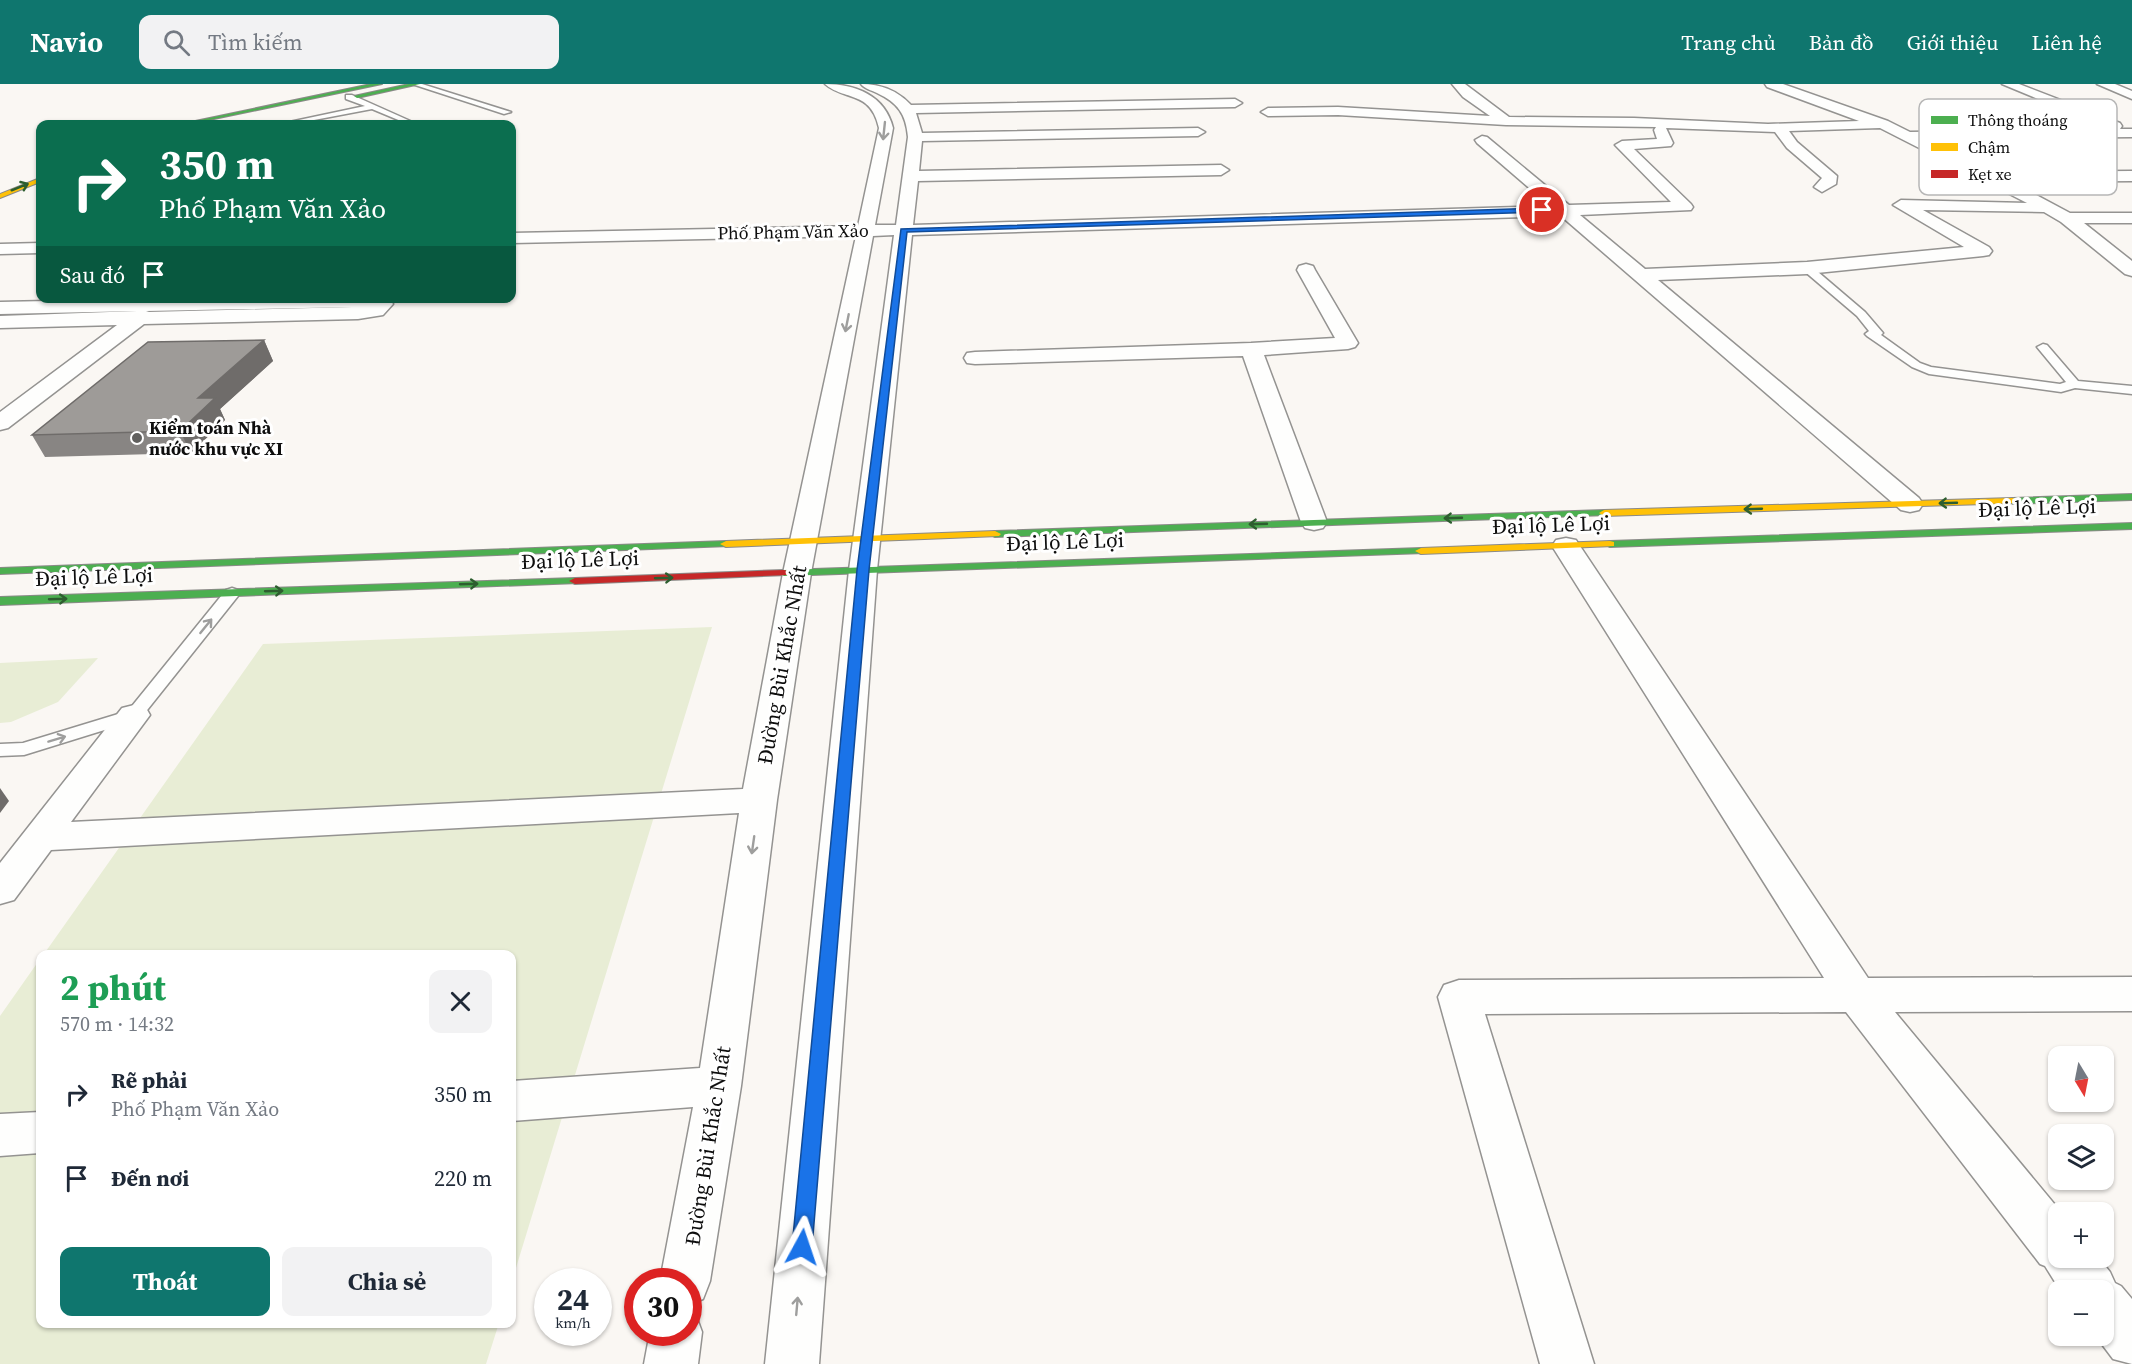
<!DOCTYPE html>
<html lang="vi">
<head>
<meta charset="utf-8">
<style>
	body { margin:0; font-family:"Source Serif 4",serif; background:#f2f2f3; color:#1f2937; height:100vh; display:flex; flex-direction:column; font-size:22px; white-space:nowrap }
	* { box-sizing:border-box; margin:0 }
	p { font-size:20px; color:#747a83 }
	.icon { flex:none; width:33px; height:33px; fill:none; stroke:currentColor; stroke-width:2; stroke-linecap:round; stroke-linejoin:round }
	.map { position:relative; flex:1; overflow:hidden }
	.drawer { position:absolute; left:36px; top:866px; width:480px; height:378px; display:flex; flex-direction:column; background:#fff; border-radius:12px; box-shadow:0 2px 4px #0004 }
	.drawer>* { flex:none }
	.guide { position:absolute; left:36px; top:36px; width:480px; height:183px; border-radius:12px; box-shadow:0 2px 4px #0004; background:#0b6e4f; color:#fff; overflow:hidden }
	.needle { width:39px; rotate:170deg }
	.fabs { position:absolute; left:2048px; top:962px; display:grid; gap:12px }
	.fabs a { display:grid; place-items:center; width:66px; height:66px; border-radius:12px; background:#fff; box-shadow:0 2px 4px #0004; font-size:30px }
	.speed { position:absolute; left:534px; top:1184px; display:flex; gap:12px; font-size:30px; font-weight:700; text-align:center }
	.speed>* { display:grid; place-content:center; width:78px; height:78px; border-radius:50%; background:#fff; box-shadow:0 2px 4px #0004; line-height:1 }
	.speed small { font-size:15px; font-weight:400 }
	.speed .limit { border:9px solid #d22; background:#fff; color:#111 }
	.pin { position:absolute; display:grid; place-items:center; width:51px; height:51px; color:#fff; margin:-26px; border:3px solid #fff; border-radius:50%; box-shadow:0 2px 6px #0007 }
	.me { position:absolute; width:66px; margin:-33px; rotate:5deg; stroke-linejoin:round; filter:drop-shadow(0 0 4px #0008) }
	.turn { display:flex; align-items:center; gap:21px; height:126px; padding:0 24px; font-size:27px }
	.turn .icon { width:78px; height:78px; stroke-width:2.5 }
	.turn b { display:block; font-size:42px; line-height:51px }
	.then { display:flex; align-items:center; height:57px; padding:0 24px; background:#0003; gap:12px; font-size:22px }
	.round { display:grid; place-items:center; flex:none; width:63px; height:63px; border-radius:12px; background:#f2f2f3 }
	.headline { display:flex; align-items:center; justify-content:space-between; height:102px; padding:0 24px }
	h1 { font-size:36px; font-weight:700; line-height:45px; color:#1e9e55 }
	.button { display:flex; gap:12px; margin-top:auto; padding:12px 24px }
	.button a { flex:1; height:69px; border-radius:12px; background:#0f766e; color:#fff; font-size:24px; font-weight:700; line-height:69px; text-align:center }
	.button a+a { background:#f2f2f3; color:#1f2937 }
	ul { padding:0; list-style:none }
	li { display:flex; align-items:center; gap:18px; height:84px; padding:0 24px }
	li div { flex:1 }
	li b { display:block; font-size:22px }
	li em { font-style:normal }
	header { display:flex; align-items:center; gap:36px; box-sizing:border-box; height:84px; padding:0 30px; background:#0f766e; color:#fff }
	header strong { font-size:28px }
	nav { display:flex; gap:33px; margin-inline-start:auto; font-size:21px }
	.search { width:420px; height:54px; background:#f2f2f3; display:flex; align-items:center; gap:15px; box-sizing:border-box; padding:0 21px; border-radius:12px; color:#747a83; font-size:22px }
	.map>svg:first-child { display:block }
	.green { fill:#e8edd5 }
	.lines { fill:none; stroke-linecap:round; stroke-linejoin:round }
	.lane-casing { stroke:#949391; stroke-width:3 }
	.street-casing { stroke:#949391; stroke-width:3 }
	.fast-casing { stroke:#8b8a88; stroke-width:2 }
	.slow-casing { stroke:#8b8a88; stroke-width:2 }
	.jam-casing { stroke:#8b8a88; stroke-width:2 }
	.lane { fill:#fefefd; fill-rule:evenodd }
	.street { fill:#fefefd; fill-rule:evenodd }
	.fast { fill:#4caf50; fill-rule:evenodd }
	.slow { fill:#ffc107; fill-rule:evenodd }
	.jam { fill:#c62828; fill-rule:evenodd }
	.wall { fill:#888583 }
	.shaded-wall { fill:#6f6c6a }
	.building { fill:#9e9b98; stroke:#6f6c6a; stroke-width:1.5 }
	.oneway { stroke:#9e9e9d }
	.oneway2 { stroke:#2d5e2f }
	.route { fill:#1a73e8; stroke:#114b97; stroke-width:1.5 }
	.poi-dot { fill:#61605e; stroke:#fff; stroke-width:2 }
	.labels { text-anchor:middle; stroke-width:6; stroke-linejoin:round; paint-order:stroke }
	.far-street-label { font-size:18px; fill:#0e0e0e; stroke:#fff }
	.far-poi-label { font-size:18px; font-weight:bold; fill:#0e0e0e; stroke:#fff; text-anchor:start }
	.street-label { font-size:21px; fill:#0e0e0e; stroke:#fff }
	.key { fill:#fff; stroke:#b7b7b7; stroke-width:1.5 }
	.key-label { font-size:16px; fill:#0e0e0e }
</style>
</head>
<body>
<header>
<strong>Navio</strong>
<div class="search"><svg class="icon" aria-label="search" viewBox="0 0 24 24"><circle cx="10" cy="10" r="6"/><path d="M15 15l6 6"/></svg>Tìm kiếm</div>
<nav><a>Trang chủ</a><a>Bản đồ</a><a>Giới thiệu</a><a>Liên hệ</a></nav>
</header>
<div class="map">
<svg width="2132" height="1280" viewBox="0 0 2132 1280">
	<rect width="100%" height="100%" fill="#faf7f3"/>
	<g class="green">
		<path d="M712 543 512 1197V870H44L263 560Z"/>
		<path d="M98 574 58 618 11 638 0 639V579Z"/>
		<path d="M40 875V1239H499L486 1280H0V932Z"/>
	</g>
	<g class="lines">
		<defs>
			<g id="lane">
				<path d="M412 0H422L511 28 504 30Z"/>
				<path d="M346 11H352L417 40H408L372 25 293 40H280L365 22 346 15Z"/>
				<path d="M1803 182H1811L1865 228 1883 249 1881 251 1920 279 1931 283 2060 300 2066 298 2037 263 2043 260 2047 261 2078 297 2132 302V310L2075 304 2061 308 1929 290 1912 283 1867 252 1865 250 1869 247 1857 232 1803 186Z"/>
				<path d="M232 504 238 506 240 509 238 512 140 635 24 671 0 672V660L23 659 128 627 226 506Z"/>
			</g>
			<g id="street">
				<path d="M825 0C855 0 885 11 893 44L875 141H896L908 53C906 30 898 19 877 9 871 6 865 5 861 0 881 0 897 6 911 21L1235 15 1242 19 1235 23 916 29 922 49 1198 44 1205 48 1198 52 922 57 919 87 1221 81 1229 86 1221 91 918 97 913 141 1550 122 1477 59 1475 56 1482 52 1487 53 1569 121 1671 118 1615 61 1622 57 1657 55 1654 46 1656 43 1506 41 1338 31 1268 32 1261 28 1268 24 1338 23 1490 32 1463 13 1452 0H1465L1509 33 1634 34 1768 40 1859 37 1767 3 1765 0H1783L1888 37 1910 48 2110 45 2002 0H2019L2120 39 2122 42 2120 45H2132V53L1925 55 1995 88 2132 87V97L2012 98 2070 129H2132V139H2084L2132 177V192L2125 190 2061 138 2044 128 1923 126 1989 163 1992 167 1989 171 1983 172 1807 190 1658 196 1919 414 1923 420 1919 426 1910 428 1901 426 1561 132 912 151 877 486 819 1280H765L849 486 894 151 873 152 811 489 777 716 741 1002 710 1197 703 1215 688 1221V1197H660L693 1023 512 1037V997L700 984 739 729 51 766 14 816 0 820V779L122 624 134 621 146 624 150 631 71 738 743 705 783 489 856 152 512 159V149L858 142 879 44C871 6 844 17 825 0ZM1666 44 1775 48 1787 64 1822 94 1814 103 1822 108 1836 100 1837 92 1797 58 1789 47 1880 44 2027 119 1901 116 1893 121 1964 163 1807 178 1645 185 1580 131 1691 126 1693 123 1691 120 1634 65 1671 62 1673 59Z"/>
				<path d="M2097 0H2115L2132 7V15Z"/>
				<path d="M40 159V169L0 170V160Z"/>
				<path d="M1306 180 1313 182 1315 186 1358 259 1355 263 1348 265 1264 271 1327 438 1323 444 1314 446 1305 444 1301 438 1243 272 975 280 967 279 964 274 967 269 975 268 1251 259 1335 254 1297 186 1299 182Z"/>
				<path d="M191 214H385L390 216 393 220 383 231 358 235 144 240 8 344 0 346V328L117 241 0 244V232L137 227 0 230V218ZM352 223 149 228 146 227Z"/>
				<path d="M1566 454 1576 456 1868 894 2132 893V927L1895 928 2061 1128H2058V1173H2098L2110 1188 2115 1199 2121 1202 2132 1215V1280L2113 1275 2095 1251H2103V1206H2060L2045 1182 2040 1180 1846 928 1485 930 1594 1280H1540L1438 913 1444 901 1459 896 1824 894 1552 462 1556 456Z"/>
				<path d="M40 1028V1069L0 1072V1030Z"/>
				<path d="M688 1227 695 1229 702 1248 698 1280H644L650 1248H688Z"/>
			</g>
			<g id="fast">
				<path d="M371 0H382L190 40H181Z"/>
				<path d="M409 0H420L357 14 354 12Z"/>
				<path d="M2132 410V416L2013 420 2008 417 2013 414Z"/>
				<path d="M1604 426 1608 427V431L995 453 989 450 995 447Z"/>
				<path d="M2132 439V445L1610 463 1604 460 1610 457Z"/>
				<path d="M726 457 730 458V462L0 490V484Z"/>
				<path d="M1421 464 1427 467 1425 469 784 492 778 489 784 486Z"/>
				<path d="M575 494 579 495 581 497 579 499 0 521V513Z"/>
			</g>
			<g id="slow">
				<path d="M40 94V98L0 114V110Z"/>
				<path d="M2013 414 2018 417 2017 419 1604 432 1599 429 1604 426Z"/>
				<path d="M995 447 1001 450 999 452 726 463 720 460 726 457Z"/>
				<path d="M1610 457 1614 458V462L1421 470 1415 467 1421 464Z"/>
			</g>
			<path id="jam" d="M784 486 788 487 790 489 788 491 575 500 569 497 575 494Z"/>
		</defs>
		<use href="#lane" class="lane-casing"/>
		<use href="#street" class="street-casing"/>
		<use href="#fast" class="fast-casing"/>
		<use href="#slow" class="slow-casing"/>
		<use href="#jam" class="jam-casing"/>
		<use href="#lane" class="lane"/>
		<use href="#street" class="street"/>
		<use href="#fast" class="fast"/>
		<use href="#slow" class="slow"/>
		<use href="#jam" class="jam"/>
	</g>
	<path class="wall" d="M264 256 273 277 220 325 225 336 191 369 45 373 32 351Z"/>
	<g class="shaded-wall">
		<path d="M264 256 273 277 220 325 225 336 191 369 180 347 198 314Z"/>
		<path d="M0 704 9 717 0 729Z"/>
	</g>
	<path class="building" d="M264 256 198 314H215L180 347 32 351 148 258Z"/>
	<defs><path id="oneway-shaft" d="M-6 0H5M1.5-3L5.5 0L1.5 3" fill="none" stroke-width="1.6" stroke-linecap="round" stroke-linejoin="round" transform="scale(1.5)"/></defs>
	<g class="oneway">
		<use href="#oneway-shaft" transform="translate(884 47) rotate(96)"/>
		<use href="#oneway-shaft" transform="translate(847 239) rotate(101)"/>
		<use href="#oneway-shaft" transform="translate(206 542) rotate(-51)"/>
		<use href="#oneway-shaft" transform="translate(57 655) rotate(-17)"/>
		<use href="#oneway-shaft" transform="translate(753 761) rotate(98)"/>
		<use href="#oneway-shaft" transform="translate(797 1222) rotate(-85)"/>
	</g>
	<g class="oneway2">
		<use href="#oneway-shaft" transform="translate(20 103) rotate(-22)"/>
		<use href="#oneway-shaft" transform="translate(1948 419) rotate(178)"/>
		<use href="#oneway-shaft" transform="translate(1753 425) rotate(178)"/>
		<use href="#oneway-shaft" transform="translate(1453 434) rotate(178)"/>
		<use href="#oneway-shaft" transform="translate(1258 440) rotate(178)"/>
		<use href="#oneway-shaft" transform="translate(664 494) rotate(-2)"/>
		<use href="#oneway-shaft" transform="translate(469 500) rotate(-2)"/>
		<use href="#oneway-shaft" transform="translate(274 507) rotate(-2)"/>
		<use href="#oneway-shaft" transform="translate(58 515) rotate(-2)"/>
	</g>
	<path class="route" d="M1542 124 1545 128 907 148 869 486 812 1163 809 1170 802 1173 795 1170 792 1163 857 486 901 145Z"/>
	<circle class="poi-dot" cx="137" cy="354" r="6"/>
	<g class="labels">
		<g class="far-street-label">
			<text transform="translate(793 148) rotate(-1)" y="6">Phố Phạm Văn Xảo</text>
		</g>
		<g class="far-poi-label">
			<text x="149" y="350">Kiểm toán Nhà<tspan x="149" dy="21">nước khu vực XI</tspan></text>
		</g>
		<g class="street-label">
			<text transform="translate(2037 424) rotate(-2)" y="7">Đại lộ Lê Lợi</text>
			<text transform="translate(1551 441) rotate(-2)" y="7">Đại lộ Lê Lợi</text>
			<text transform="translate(1065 458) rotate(-2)" y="7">Đại lộ Lê Lợi</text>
			<text transform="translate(580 476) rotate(-2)" y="7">Đại lộ Lê Lợi</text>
			<text transform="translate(94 493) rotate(-2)" y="7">Đại lộ Lê Lợi</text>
			<text transform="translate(782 581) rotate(-80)" y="7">Đường Bùi Khắc Nhất</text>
			<text transform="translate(708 1062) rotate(-81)" y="7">Đường Bùi Khắc Nhất</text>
		</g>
	</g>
	<rect x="1919" y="15" width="198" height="96" rx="9" class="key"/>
	<rect x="1931" y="32" width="27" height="8" fill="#4caf50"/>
	<rect x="1931" y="59" width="27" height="8" fill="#ffc107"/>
	<rect x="1931" y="86" width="27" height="8" fill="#c62828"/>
	<g class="key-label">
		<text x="1968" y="42">Thông thoáng</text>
		<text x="1968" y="69">Chậm</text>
		<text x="1968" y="96">Kẹt xe</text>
	</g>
</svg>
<div class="fabs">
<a><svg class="needle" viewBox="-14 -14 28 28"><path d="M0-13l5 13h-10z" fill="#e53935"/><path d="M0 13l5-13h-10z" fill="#747a83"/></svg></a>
<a><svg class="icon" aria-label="layers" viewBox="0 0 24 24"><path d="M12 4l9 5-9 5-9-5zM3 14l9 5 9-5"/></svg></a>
<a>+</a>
<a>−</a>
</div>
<div class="speed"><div>24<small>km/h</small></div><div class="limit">30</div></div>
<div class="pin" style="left:1542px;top:126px;background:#d93025"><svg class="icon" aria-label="arrive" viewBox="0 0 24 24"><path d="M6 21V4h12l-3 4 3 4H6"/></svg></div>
<svg class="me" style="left:802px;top:1163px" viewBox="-20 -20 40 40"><path d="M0-17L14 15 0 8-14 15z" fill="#1a73e8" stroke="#fff" stroke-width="4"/></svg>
<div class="guide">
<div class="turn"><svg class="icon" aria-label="right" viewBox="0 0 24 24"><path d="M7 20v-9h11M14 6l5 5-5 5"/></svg><div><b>350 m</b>Phố Phạm Văn Xảo</div></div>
<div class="then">Sau đó<svg class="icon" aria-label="arrive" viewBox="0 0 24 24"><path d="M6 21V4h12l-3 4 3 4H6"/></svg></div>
</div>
<section class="drawer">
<div class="headline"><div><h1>2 phút</h1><p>570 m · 14:32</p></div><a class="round"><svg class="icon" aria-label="close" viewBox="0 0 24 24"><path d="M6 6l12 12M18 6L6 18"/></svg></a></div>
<ul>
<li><svg class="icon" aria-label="right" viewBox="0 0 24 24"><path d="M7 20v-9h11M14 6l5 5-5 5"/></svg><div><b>Rẽ phải</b><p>Phố Phạm Văn Xảo</p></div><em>350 m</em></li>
<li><svg class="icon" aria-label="arrive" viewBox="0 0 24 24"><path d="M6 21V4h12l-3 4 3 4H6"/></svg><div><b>Đến nơi</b></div><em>220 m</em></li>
</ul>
<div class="button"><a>Thoát</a><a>Chia sẻ</a></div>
</section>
</div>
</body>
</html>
